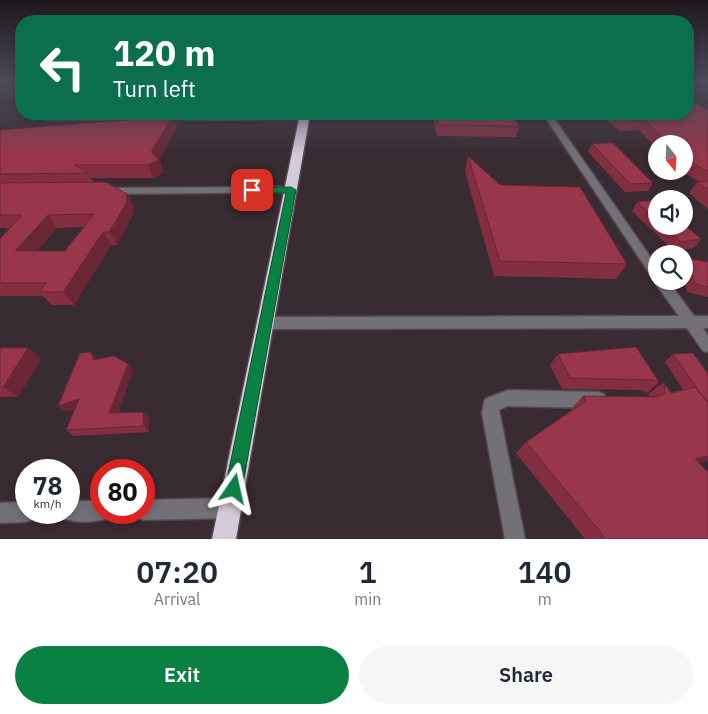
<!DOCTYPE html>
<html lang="en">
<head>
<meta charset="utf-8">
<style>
	body { margin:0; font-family:"IBM Plex Sans",sans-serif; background:#f6f6f7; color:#1f2937; height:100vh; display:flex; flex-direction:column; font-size:19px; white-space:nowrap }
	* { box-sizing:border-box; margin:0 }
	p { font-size:16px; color:#747a83 }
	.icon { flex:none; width:28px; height:28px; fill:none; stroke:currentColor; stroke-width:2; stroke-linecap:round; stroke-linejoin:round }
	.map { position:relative; height:539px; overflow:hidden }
	.details { display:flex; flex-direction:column; background:#fff; flex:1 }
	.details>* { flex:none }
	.hud { position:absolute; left:15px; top:15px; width:679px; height:105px; border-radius:20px; box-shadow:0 2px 8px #0003; background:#0b6e4f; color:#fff; overflow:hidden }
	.needle { width:32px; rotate:162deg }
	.tools { position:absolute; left:648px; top:135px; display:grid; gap:10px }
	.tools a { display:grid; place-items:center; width:45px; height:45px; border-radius:50%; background:#fff; box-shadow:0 2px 8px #0003; font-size:25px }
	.speed { position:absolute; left:15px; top:459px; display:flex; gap:10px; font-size:25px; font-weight:700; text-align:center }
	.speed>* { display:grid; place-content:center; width:65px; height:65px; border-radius:50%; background:#fff; box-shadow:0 2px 8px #0003; line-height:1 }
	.speed small { font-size:12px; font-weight:400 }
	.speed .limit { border:8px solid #d22; background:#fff; color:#111 }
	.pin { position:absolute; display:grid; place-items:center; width:42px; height:42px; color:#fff; margin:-21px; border-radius:10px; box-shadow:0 2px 8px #0006 }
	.me { position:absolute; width:55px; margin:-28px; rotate:11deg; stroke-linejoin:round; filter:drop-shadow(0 0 4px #0008) }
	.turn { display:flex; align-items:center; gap:18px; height:105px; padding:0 15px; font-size:22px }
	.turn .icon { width:65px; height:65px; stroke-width:2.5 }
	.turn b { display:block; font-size:35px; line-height:42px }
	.eta { display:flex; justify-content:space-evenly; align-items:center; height:85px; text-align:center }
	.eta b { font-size:30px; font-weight:600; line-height:35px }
	.cta { display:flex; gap:10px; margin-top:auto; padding:10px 15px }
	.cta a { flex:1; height:58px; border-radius:30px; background:#0b8043; color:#fff; font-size:20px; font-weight:600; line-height:58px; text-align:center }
	.cta a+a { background:#f6f6f7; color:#1f2937 }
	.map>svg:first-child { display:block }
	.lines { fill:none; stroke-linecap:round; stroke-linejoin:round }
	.minor-casing { stroke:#554950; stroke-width:3 }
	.highway-casing { stroke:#554950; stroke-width:3 }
	.minor { fill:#747077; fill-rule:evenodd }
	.highway { fill:#d4cbda; fill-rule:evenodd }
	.wall { fill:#832f41; fill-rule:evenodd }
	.shaded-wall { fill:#6a2635 }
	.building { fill:#98374c; stroke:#6a2635; fill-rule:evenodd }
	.route { fill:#0b8043; stroke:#07532c }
</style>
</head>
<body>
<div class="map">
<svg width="708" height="539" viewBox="0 0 708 539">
	<rect width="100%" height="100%" fill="#382b32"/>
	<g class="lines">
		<defs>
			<g id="minor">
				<path d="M543 114H551L656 265V281H668L694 316H708V328H703L708 335V352L703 351 687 328 265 329 260 327 258 323 260 319 265 317 679 316 656 284V279L652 277Z"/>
				<path d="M304 115H307V119L48 120 44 118 48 116Z"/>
				<path d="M291 187 296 190 295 192 106 194 101 191 106 188Z"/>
				<path d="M508 390 598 392 604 394 606 400 604 406 598 408 508 406 499 410 525 539H505L482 413 485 399Z"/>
				<path d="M230 498 237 501 240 508 237 515 230 518 144 520 137 517 135 512H144V500Z"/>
				<path d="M69 501H101V512H110L108 518C95 523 75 523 62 518L60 512H69Z"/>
				<path d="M26 502V512H36L33 519 26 522 0 523V503Z"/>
			</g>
			<path id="highway" d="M300 114H310L236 539H212Z"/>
		</defs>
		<use href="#minor" class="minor-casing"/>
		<use href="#highway" class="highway-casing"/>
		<use href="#minor" class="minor"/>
		<use href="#highway" class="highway"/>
	</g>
	<g class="wall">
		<path d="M708 110V209L689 193 697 182H699L682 171H684V144H656V148L639 130 619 131 599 114H688Z"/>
		<path d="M142 114H178L180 121 159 160 164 173 153 178H91L94 182 127 194 134 207 132 217 117 245H111L74 305H52L43 296H0V239L10 228H0V130L126 120 141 117ZM84 227 65 251H37L57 228Z"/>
		<path d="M434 114H512L519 126 516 137 437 136 433 121Z"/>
		<path d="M592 144 653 183 648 191 625 192 588 152Z"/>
		<path d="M468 156 500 185 627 264 616 279 494 276 465 171Z"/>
		<path d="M656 200V226H684L701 239 694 248 674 251 632 211 637 202Z"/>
		<path d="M686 258 708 262V297L687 292 684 281V261Z"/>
		<path d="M636 347 659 382 647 393 640 390 562 389 550 365 558 354Z"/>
		<path d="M0 348H28L41 359 18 397H0Z"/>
		<path d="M673 354 708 374V461L699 463 708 539H585L516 453 526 442 572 410 571 409 583 396 649 397 648 394 664 382 671 393 683 390 665 362Z"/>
		<path d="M97 359 133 371 118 413 149 418V432L74 436 66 430 75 409 65 412Z"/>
	</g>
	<g class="shaded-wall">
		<path d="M174 114H178L180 121 159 160 164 173 153 178 148 165 151 152Z"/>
		<path d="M127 194 134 207 132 217 117 245 109 232Z"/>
		<path d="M48 215 57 228 26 264 15 251Z"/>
		<path d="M103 232 111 245 74 305 63 292Z"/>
		<path d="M28 348 41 359 18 397 3 387Z"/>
		<path d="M91 352 97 359 93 360Z"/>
		<path d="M128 364 133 371 115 419 109 413Z"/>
		<path d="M79 399 86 405 65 412 58 406Z"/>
		<path d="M143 412 149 418V432L144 426Z"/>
		<path d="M708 456V461L675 470 695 459Z"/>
		<path d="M59 461 64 464 61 470H55Z"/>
	</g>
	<g class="building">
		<path d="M688 103H696L708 110V172L684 157V144H669L645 120 624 121 615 114H688Z"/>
		<path d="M142 114H174L151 152 159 160 148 165H74L88 173 0 174V130L126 120 141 117Z"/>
		<path d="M435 114H512L519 126 439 125Z"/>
		<path d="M613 143 653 183 630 184 592 144Z"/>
		<path d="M468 156 500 185 580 187 627 264 500 261Z"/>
		<path d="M708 181V190L697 182Z"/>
		<path d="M106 182 127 194 126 204 109 232H103L63 292H40L46 283H0V239L22 215H0V183ZM94 214 65 251H15L48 215Z"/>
		<path d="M656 200V220L637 202Z"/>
		<path d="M684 224 701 239 681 242 663 226H684Z"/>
		<path d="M686 258 708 262V287L695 284Z"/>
		<path d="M636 347 659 382 652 380 570 378 558 354Z"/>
		<path d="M0 348H28L3 387H0Z"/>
		<path d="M91 352 93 360 114 356 128 364 109 413 143 412 144 426 66 430 79 399 58 406 80 353Z"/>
		<path d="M693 353 708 374V401H707L702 395 673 354Z"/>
		<path d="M664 382 671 393 695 387 708 403V456L695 459 708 472V539H606L526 442 586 401 583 396 656 397 664 394 665 388Z"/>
		<path d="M33 461H59L55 470H30Z"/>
	</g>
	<linearGradient id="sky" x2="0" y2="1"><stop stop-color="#1f181c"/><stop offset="0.52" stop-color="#4d4a5a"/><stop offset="1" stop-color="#4d4a5a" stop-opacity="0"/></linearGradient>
	<rect width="708" height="156" fill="url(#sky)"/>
	<path class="route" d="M291 187 296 190 242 489 240 495 234 498 228 495 225 489 286 193H252L248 190 252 188Z"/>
</svg>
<div class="tools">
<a><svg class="needle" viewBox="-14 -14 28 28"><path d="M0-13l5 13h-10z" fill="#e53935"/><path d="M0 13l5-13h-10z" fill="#747a83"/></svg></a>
<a><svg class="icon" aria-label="sound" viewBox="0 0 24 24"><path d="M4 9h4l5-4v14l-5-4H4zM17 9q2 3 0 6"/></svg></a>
<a><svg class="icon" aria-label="search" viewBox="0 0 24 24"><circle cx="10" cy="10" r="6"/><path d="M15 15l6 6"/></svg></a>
</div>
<div class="speed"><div>78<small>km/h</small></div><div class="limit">80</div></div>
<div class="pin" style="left:252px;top:190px;background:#d93025"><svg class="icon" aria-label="arrive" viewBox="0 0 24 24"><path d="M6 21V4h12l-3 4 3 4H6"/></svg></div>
<svg class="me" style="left:234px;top:489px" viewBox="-20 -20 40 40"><path d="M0-17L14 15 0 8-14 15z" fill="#0b8043" stroke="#fff" stroke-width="4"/></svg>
<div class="hud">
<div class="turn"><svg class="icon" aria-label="left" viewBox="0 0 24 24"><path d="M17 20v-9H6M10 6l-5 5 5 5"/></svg><div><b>120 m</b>Turn left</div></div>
</div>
</div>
<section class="details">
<div class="eta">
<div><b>07:20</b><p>Arrival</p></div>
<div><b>1</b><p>min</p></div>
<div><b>140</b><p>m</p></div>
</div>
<div class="cta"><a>Exit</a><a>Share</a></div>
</section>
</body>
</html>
